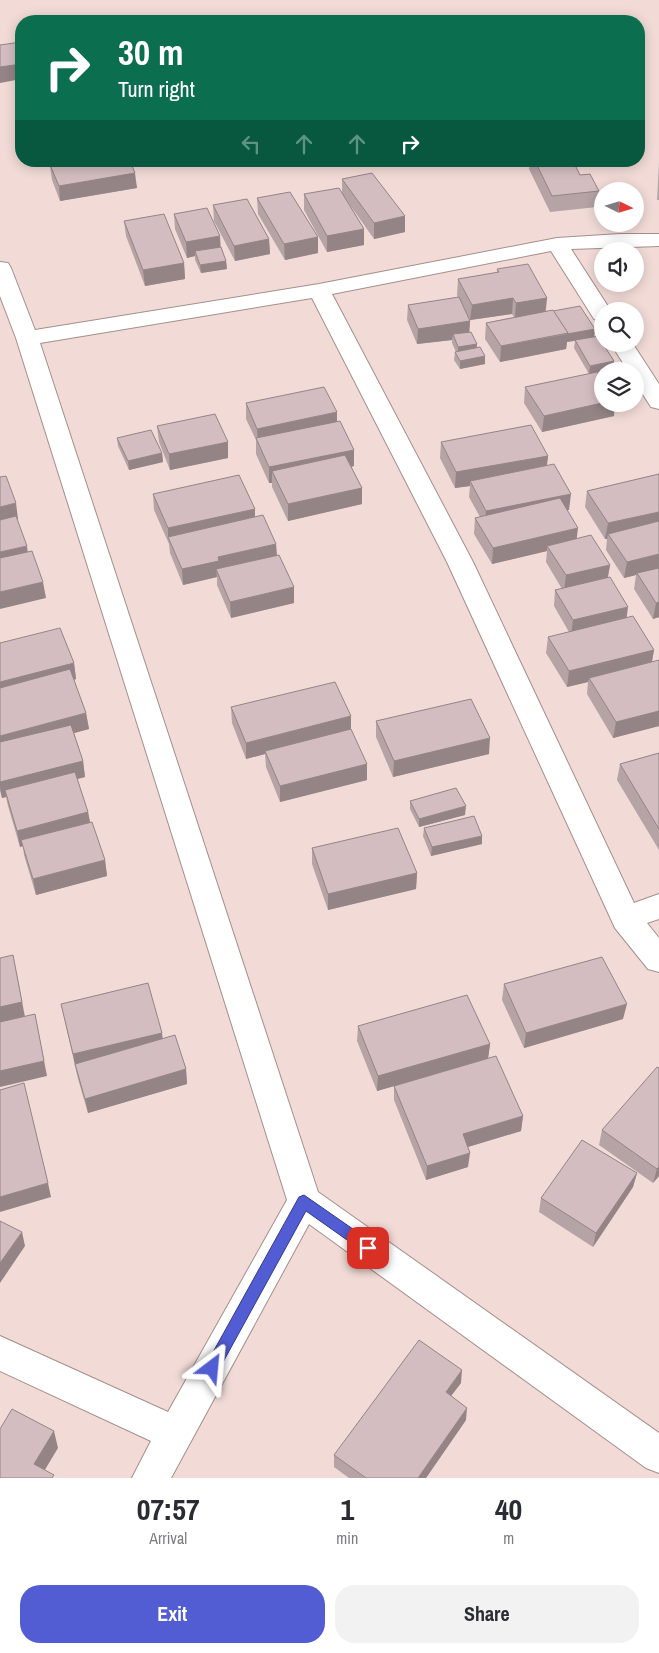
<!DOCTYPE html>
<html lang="en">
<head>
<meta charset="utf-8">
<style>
	body { margin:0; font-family:"Archivo Narrow",sans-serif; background:#f2f2f3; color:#2b2b33; height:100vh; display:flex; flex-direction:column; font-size:19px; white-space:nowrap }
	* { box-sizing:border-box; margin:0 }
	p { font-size:16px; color:#7c7c81 }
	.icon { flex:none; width:28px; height:28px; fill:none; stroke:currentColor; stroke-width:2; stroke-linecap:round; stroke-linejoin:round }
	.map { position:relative; height:1478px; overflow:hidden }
	.drawer { display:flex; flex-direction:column; background:#fff; flex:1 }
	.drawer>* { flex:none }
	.hud { position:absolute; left:15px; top:15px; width:630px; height:152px; border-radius:20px; box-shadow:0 2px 12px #0003; background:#0b6e4f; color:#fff; overflow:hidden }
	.needle { width:32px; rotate:95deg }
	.controls { position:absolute; left:594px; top:182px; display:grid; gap:10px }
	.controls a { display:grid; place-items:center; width:50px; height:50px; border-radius:50%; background:#fff; box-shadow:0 2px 12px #0003; font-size:25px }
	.pin { position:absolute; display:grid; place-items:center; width:42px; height:42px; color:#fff; margin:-21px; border-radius:10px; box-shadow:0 2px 8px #0006 }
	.me { position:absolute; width:55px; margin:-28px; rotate:29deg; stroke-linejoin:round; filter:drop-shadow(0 0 4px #0008) }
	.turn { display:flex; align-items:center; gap:18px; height:105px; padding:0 20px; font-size:22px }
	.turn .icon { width:65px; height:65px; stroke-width:2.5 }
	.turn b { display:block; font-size:35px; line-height:42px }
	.lanes { display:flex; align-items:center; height:48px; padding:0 20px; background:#0003; justify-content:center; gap:25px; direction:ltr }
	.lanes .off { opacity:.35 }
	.eta { display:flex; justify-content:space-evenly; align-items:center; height:85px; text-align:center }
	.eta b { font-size:30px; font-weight:700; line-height:35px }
	.action { display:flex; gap:10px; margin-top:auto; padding:10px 20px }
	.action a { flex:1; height:58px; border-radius:20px; background:#525cd3; color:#fff; font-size:20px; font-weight:700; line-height:58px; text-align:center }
	.action a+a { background:#f2f2f3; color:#2b2b33 }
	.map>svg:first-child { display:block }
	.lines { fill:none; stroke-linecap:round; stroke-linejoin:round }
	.minor-casing { stroke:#a48f8b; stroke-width:2 }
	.minor { fill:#fff; fill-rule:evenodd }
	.wall { fill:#b5a3a5 }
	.shaded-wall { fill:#948486 }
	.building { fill:#d3bdc0; stroke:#948486 }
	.route { fill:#525cd3; stroke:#353c89 }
</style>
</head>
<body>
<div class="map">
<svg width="659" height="1478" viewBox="0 0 659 1478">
	<rect width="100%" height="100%" fill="#f2dbd7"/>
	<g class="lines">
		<defs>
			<g id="minor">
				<path d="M620 234H659V246L571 249 611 311H602V321L594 319 551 251 332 294 473 562 634 903 659 894V919L647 923 659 938V972L648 969 615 928 447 562 312 298 40 343 318 1192 659 1433V1473L646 1468 309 1224 171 1478H132L151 1441 0 1371V1336L168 1412 287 1200 16 338 0 296V262L8 263 11 268 35 330 319 284 557 238Z"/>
				<path d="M611 344H633L659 384V409L651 407 635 382V371H628Z"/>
			</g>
		</defs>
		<use href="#minor" class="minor-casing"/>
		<use href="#minor" class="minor"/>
	</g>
	<g class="wall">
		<path d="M52 161H130L137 188 60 201 52 180 50 165 54 164Z"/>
		<path d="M530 161H573L580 175 599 191 597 207 550 212 529 169Z"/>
		<path d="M659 162V200H657Z"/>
		<path d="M342 179 405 232 374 239 350 205 364 229V245L327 252 304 210V194L342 193Z"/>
		<path d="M257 198 318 237V253L285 260 258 214Z"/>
		<path d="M213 205 269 239 270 254 235 261 214 221Z"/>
		<path d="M174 214 220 236V247L226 261 227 269 201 273 195 260V256L187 258 175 229Z"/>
		<path d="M124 221 184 263 185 279 145 286 126 236Z"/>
		<path d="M497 269 547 298 546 311H553L595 329 594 337 614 361 613 370 597 373 614 416 542 432 524 403 525 387 589 374 574 348 575 341 567 342 566 349 500 362 485 339 486 323 514 317 512 314 470 320 463 307 470 321 469 332 477 344V348L485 364 460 369 454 360 455 352H456L452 343V340L417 344 407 320 408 305 458 298 457 295 458 279 497 273Z"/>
		<path d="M246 403 337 421 354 466 351 467 362 488V504L288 521 272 487V483H269L256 454V440L246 419Z"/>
		<path d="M157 426 228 442V458L170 470 159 442Z"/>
		<path d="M117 438 162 453 163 462 129 470 118 446Z"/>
		<path d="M441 442 548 456 547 465 569 510H567L577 539 610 565 608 577 627 617 654 650 652 662 659 660V726L613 738 587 694 588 682 567 687 546 653 548 637 569 632 554 606 555 590 562 589 546 562 547 551 492 564 474 534 475 518 480 517 469 497 470 486 455 488 440 458Z"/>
		<path d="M659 474V617L653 619 634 589 636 575 624 578 606 550 607 539H605L585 507 587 491Z"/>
		<path d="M153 494 255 517 276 544 277 556 294 603 231 618 217 585V577L183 585 170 553 169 544 154 510Z"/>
		<path d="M0 643 74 663 76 679 74 680 86 713 89 729 74 733 83 761 85 777 77 779 88 812 90 822 105 860 107 876 36 895 24 855 23 846 20 847 8 806 6 797 2 798 0 791Z"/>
		<path d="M231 707 351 716V730L367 780 280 802 266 767 265 754 246 759 232 723Z"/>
		<path d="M376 721 489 754 393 777 376 737Z"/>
		<path d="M659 753V850L617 780 620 764Z"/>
		<path d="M410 801 465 815 419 827 410 809Z"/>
		<path d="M424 828 482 836V844L431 856 423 836Z"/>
		<path d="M312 848 417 873 416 889 328 910 312 864Z"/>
		<path d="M504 984 623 1019 524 1048 502 1000Z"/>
		<path d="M61 1004 162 1033V1039L186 1069 187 1084 88 1113 78 1079Z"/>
		<path d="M358 1026 490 1044 488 1059 523 1116 521 1131 468 1147V1167L426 1180 394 1100V1086L377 1091 357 1041Z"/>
		<path d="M659 1068V1176L653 1183 599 1145 602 1130Z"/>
		<path d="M637 1173 633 1187 593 1247 539 1212 541 1198Z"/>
		<path d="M461 1383 451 1396 466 1420 426 1478H349L334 1467V1455Z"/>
	</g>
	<g class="shaded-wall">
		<path d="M21 64V79L0 83V67Z"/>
		<path d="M54 161H85L54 167Z"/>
		<path d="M135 173 137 188 60 201 59 186Z"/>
		<path d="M405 216V232L374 239V223Z"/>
		<path d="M364 229V245L327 252V236Z"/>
		<path d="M220 236 221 252 195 251V256L187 258 186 242Z"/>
		<path d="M318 237V253L285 260 284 244Z"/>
		<path d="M269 239 270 254 235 261 234 246Z"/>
		<path d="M226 261 227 269 201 273 200 265Z"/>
		<path d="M184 263 185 279 145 286 143 270Z"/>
		<path d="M513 298 512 314 470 320 472 305Z"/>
		<path d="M547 298 545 313 515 318 516 303Z"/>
		<path d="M470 321 469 337 453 334 452 340 417 344 418 329Z"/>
		<path d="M595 329 594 337 567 342 566 349 500 362 501 346Z"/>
		<path d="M477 344 476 352 458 355V347Z"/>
		<path d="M485 356V364L460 369V361Z"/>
		<path d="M614 361 613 370 589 374 590 366Z"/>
		<path d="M602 403 615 404 614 416 542 432 544 416Z"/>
		<path d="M337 412V428L258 442 257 429Z"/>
		<path d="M228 442V458L170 470 169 454Z"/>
		<path d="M354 450V466L277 482 272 471V483H269V467Z"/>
		<path d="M162 453 163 462 129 470 128 461Z"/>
		<path d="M548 456 546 472 470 481V486L455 488 456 472Z"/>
		<path d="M362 488V504L288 521V504Z"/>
		<path d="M571 494 569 510 485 527 486 511Z"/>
		<path d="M16 503 18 519 0 523V507Z"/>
		<path d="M255 509V525L168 537V528Z"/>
		<path d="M659 512V527L608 534 607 539H605L608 523Z"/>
		<path d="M578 528 576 544 547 546V551L492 564 493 548Z"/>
		<path d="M276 544 277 560 216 569 217 577 183 585 182 569 218 557Z"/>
		<path d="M27 546 29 562 0 569V552Z"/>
		<path d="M659 554V569L637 573 636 575 624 578 627 562Z"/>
		<path d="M610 565 607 581 564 592 566 575Z"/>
		<path d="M43 582 46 598 0 609V592Z"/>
		<path d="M294 587V603L231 618 230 602Z"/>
		<path d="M659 602V617L653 619 656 603Z"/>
		<path d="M628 607 626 623 571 636 573 620Z"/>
		<path d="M654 650 651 666 589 678 588 682 567 687 569 671Z"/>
		<path d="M74 663 76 679 0 699V682Z"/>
		<path d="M659 711V726L613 738 616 722Z"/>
		<path d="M86 713 89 729 0 753V736Z"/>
		<path d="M351 716V732L265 751V754L246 759V743Z"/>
		<path d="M490 738 489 754 393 777 394 761Z"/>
		<path d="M83 761 85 777 7 797 5 790 6 797 2 798 0 787V782Z"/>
		<path d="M367 764V780L280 802V786Z"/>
		<path d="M466 806 465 815 419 827V819Z"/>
		<path d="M88 812 91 828 21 840 23 846 20 847 17 831Z"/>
		<path d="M482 836V844L431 856 432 847Z"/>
		<path d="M105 860 107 876 36 895 33 879Z"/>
		<path d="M417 873 416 889 328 910V894Z"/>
		<path d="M13 955 25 1017 0 1022V1007Z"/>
		<path d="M627 1004 623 1019 524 1048 526 1033Z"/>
		<path d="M35 1014 47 1076 0 1087V1071Z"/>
		<path d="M162 1033 164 1048 75 1065 73 1054Z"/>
		<path d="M490 1044 488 1059 377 1091 378 1076Z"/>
		<path d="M186 1069 187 1084 88 1113 85 1099Z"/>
		<path d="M523 1116 521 1131 461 1149 463 1134Z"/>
		<path d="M470 1153 468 1167 426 1180 427 1166Z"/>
		<path d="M659 1167V1176L653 1183 657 1169Z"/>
		<path d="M637 1173 633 1187 593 1247 596 1233Z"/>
		<path d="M48 1183 51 1197 0 1212V1197Z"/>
		<path d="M22 1232 25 1246 0 1283V1263Z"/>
		<path d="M462 1370 461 1383 444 1405 446 1392Z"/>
		<path d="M467 1408 466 1420 426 1478H418Z"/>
		<path d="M54 1431 58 1448 40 1478 34 1464Z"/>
	</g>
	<g class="building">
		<path d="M21 42V64L0 67V45Z"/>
		<path d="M73 161H130L135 173 59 186 50 165Z"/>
		<path d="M535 161H573L580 175 590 174 599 191 552 196Z"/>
		<path d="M372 173 405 216 374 223 342 179Z"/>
		<path d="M339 188 364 229 327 236 304 194Z"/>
		<path d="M290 192 318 237 284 244 257 198Z"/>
		<path d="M247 199 269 239 234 246 213 205Z"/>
		<path d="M207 208 220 236 186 242 174 214Z"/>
		<path d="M164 214 184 263 143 270 124 221Z"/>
		<path d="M221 247 226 261 200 265 195 251Z"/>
		<path d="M528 264 547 298 516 303 513 298 472 305 458 279 499 272 497 269Z"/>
		<path d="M459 297 470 321 418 329 408 305Z"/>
		<path d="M580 306 595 329 567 334 568 333 553 311Z"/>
		<path d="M553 310 568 333 501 346 486 323Z"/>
		<path d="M471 332 477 344 458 347 453 334Z"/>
		<path d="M599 336 602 342V344H603L614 361 590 366 575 340Z"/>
		<path d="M480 347 485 356 460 361 455 352Z"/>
		<path d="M597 372 602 381V403L544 416 525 387Z"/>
		<path d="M324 387 337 412 257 429 246 403Z"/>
		<path d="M215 414 228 442 169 454 157 426Z"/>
		<path d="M340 421 354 450 269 467 256 438Z"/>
		<path d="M531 425 548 456 456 472 441 442Z"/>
		<path d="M151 430 162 453 128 461 117 438Z"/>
		<path d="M345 455 362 488 288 504 272 471Z"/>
		<path d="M554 464 571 494 486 511 470 481Z"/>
		<path d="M659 474V512L608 523 587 491Z"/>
		<path d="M239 475 255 509 168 528 153 494Z"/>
		<path d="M6 476 16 503 0 507V477Z"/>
		<path d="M560 498 578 528 493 548 475 518Z"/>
		<path d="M263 515 276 544 218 557 219 561 182 569 168 537Z"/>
		<path d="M16 516 27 546 0 552V520Z"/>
		<path d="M659 521V554L627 562 608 534Z"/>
		<path d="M591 535 610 565 566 575 547 546Z"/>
		<path d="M32 551 43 582 0 592V558Z"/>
		<path d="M279 555 294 587 230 602 216 569Z"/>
		<path d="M659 568V602L656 603 637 573Z"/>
		<path d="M610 577 628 607 573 620 555 590Z"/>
		<path d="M633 616 654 650 569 671 548 637Z"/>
		<path d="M60 628 74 663 0 682V643Z"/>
		<path d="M659 660V711L616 722 589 678Z"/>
		<path d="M70 669 86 713 0 736V688Z"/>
		<path d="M335 682 351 716 246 743 231 707Z"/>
		<path d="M471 699 490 738 394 761 376 721Z"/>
		<path d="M71 725 83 761 0 782V742Z"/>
		<path d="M351 729 367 764 280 786 265 751Z"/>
		<path d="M659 753V829L620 764Z"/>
		<path d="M75 772 88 812 17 831 5 790Z"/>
		<path d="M456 788 466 806 419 819 410 801Z"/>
		<path d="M474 816 482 836 432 847 424 828Z"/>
		<path d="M92 822 105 860 33 879 21 840Z"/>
		<path d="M398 828 417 873 328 894 312 848Z"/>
		<path d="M13 955 22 1002 0 1007V958Z"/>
		<path d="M602 957 627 1004 526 1033 504 984Z"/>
		<path d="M148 983 162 1033 73 1054 61 1004Z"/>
		<path d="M467 995 490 1044 378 1076 358 1026Z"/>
		<path d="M35 1014 44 1061 0 1071V1022Z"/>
		<path d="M175 1035 186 1069 85 1099 75 1064Z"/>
		<path d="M496 1056 523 1116 463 1134 470 1153 427 1166 394 1086Z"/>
		<path d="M657 1067 659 1068V1167L657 1169 602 1130Z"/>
		<path d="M24 1083 48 1183 0 1197V1090Z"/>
		<path d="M582 1140 637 1173 596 1233 541 1198Z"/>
		<path d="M0 1221 22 1232 0 1263Z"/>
		<path d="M419 1340 462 1370 446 1392 467 1408 418 1478H366L334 1455Z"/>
		<path d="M12 1409 54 1431 34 1464 54 1475 52 1478H0V1429Z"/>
	</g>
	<path class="route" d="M304 1195 373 1243 376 1248 373 1252 368 1254 364 1252 306 1211 217 1373 212 1375 207 1373 205 1368 207 1363 299 1197Z"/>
</svg>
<div class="controls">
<a><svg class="needle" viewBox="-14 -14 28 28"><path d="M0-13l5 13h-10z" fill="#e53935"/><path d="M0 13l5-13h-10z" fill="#7c7c81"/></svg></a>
<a><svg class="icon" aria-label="sound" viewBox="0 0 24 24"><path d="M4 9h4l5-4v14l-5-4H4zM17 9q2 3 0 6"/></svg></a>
<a><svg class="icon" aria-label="search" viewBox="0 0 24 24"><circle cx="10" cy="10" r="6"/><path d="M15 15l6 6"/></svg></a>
<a><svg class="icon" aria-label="layers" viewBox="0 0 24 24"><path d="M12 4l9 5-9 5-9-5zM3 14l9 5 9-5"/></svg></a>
</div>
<div class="pin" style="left:368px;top:1248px;background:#d93025"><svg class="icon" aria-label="arrive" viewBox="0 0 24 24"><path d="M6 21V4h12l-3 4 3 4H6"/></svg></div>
<svg class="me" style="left:212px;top:1368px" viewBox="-20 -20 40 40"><path d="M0-17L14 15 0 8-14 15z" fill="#525cd3" stroke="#fff" stroke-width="4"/></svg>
<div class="hud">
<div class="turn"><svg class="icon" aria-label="right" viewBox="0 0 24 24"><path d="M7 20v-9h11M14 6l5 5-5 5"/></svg><div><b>30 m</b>Turn right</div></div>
<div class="lanes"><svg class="icon off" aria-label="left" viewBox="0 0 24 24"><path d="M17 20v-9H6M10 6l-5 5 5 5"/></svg><svg class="icon off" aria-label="ahead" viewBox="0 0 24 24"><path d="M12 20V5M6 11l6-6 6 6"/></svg><svg class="icon off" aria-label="ahead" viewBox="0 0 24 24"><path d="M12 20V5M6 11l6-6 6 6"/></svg><svg class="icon" aria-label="right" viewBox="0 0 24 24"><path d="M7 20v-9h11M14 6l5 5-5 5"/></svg></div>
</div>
</div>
<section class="drawer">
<div class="eta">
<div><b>07:57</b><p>Arrival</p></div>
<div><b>1</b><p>min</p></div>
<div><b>40</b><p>m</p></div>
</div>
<div class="action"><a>Exit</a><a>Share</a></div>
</section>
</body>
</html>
